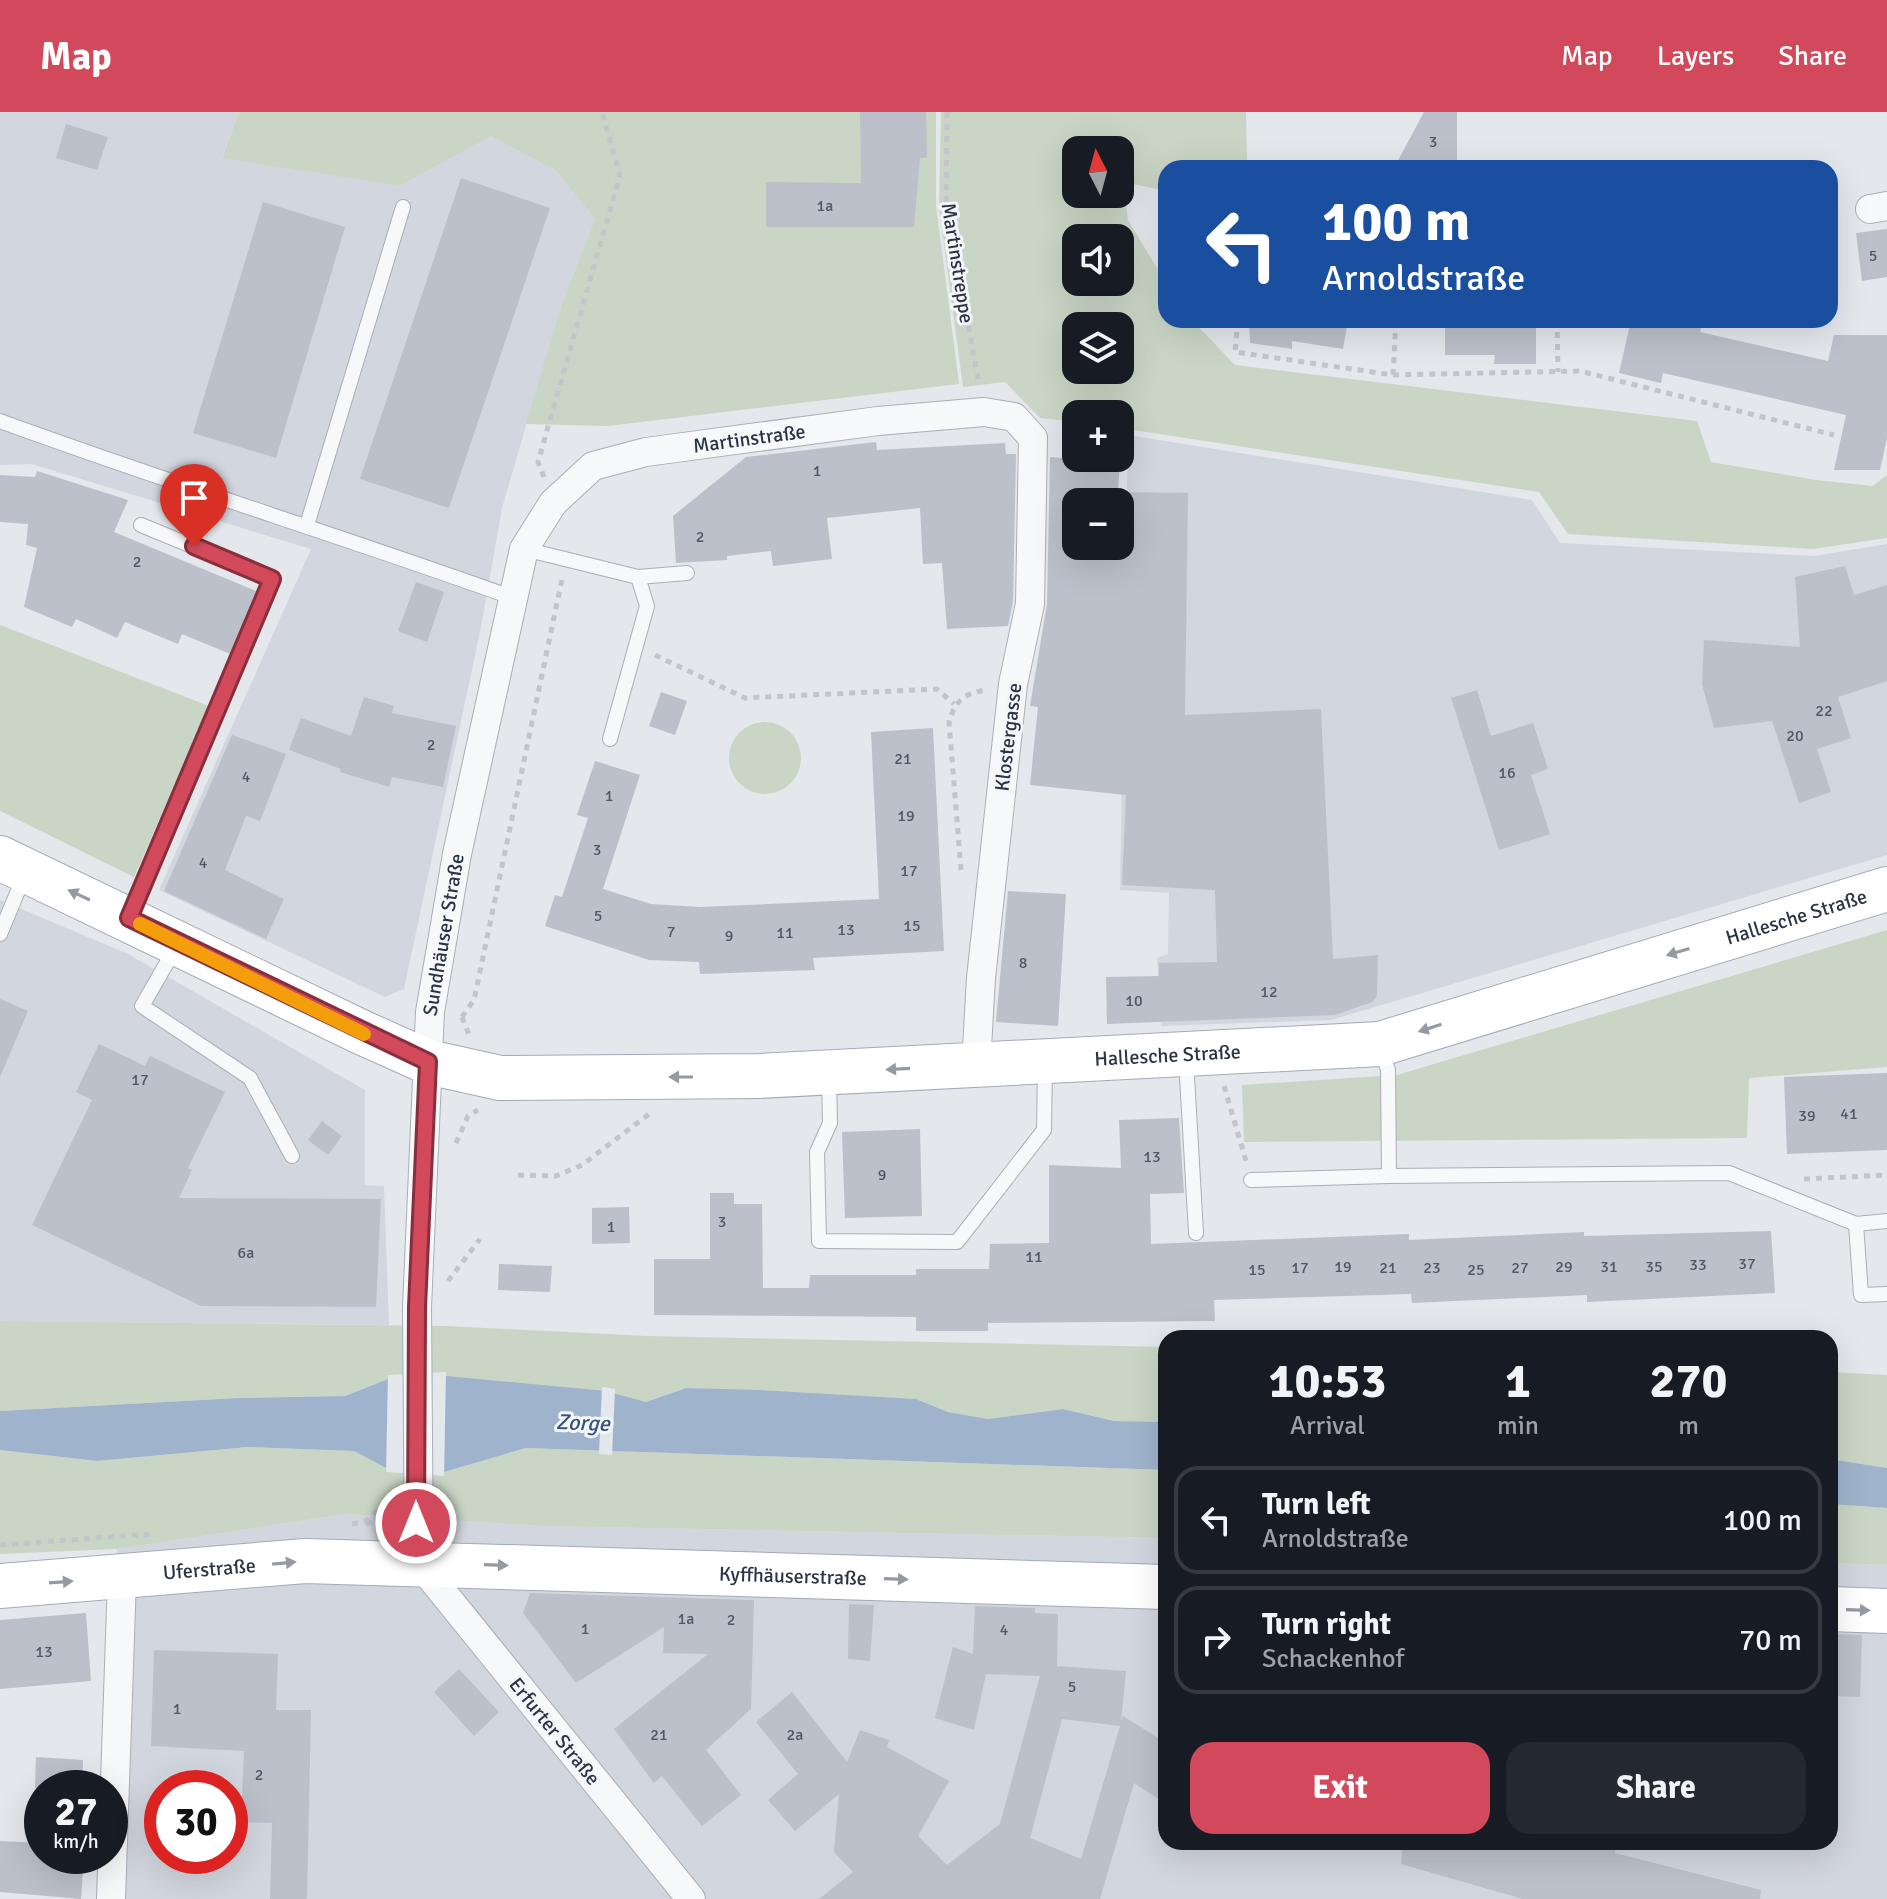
<!DOCTYPE html>
<html lang="en">
<head>
<meta charset="utf-8">
<style>
	body { margin:0; font-family:Signika,sans-serif; background:#242831; color:#f1f3f6; height:100vh; display:flex; flex-direction:column; font-size:30px; white-space:nowrap }
	* { box-sizing:border-box; margin:0 }
	p { font-size:26px; color:#9ea1a6 }
	.icon { flex:none; width:44px; height:44px; fill:none; stroke:currentColor; stroke-width:2; stroke-linecap:round; stroke-linejoin:round }
	.map { position:relative; flex:1; overflow:hidden }
	.side { position:absolute; left:1158px; top:1218px; width:680px; height:520px; display:flex; flex-direction:column; background:#171b24; border-radius:24px; box-shadow:0 8px 32px #0002 }
	.side>* { flex:none }
	.guide { position:absolute; left:1158px; top:48px; width:680px; height:168px; border-radius:24px; box-shadow:0 8px 32px #0002; background:#1a4fa0; color:#fff; overflow:hidden }
	.needle { width:52px; rotate:354deg }
	.controls { position:absolute; left:1062px; top:24px; display:grid; gap:16px }
	.controls a { display:grid; place-items:center; width:72px; height:72px; border-radius:16px; background:#171b24; box-shadow:0 8px 32px #0002; font-size:40px }
	.speed { position:absolute; left:24px; top:1658px; display:flex; gap:16px; font-size:40px; font-weight:700; text-align:center }
	.speed>* { display:grid; place-content:center; width:104px; height:104px; border-radius:50%; background:#171b24; box-shadow:0 8px 32px #0002; line-height:1 }
	.speed small { font-size:20px; font-weight:400 }
	.speed .limit { border:12px solid #d22; background:#fff; color:#111 }
	.pin { position:absolute; display:grid; place-items:center; width:68px; height:68px; color:#fff; margin:-82px -34px; border-radius:50% 50% 50% 0; rotate:-45deg; box-shadow:0 0 8px #0007 }
	.pin .icon { rotate:45deg }
	.me { position:absolute; width:88px; margin:-44px; rotate:0deg; stroke-linejoin:round; filter:drop-shadow(0 0 6px #0008) }
	.turn { display:flex; align-items:center; gap:28px; height:168px; padding:0 32px; font-size:36px }
	.turn .icon { width:104px; height:104px; stroke-width:2.5 }
	.turn b { display:block; font-size:56px; line-height:68px }
	.eta { display:flex; justify-content:space-evenly; align-items:center; height:136px; text-align:center }
	.eta b { font-size:48px; font-weight:800; line-height:56px }
	.cta { display:flex; gap:16px; margin-top:auto; padding:16px 32px }
	.cta a { flex:1; height:92px; border-radius:24px; background:#d1495b; color:#fff; font-size:32px; font-weight:800; line-height:92px; text-align:center }
	.cta a+a { background:#242831; color:#f1f3f6 }
	ul { padding:0; list-style:none }
	li { display:flex; align-items:center; gap:24px; height:108px; margin:0 16px 12px; padding:0 16px; border:4px solid #363941; border-radius:24px }
	li div { flex:1 }
	li b { display:block; font-size:30px }
	li em { font-style:normal }
	header { display:flex; align-items:center; gap:48px; box-sizing:border-box; height:112px; padding:0 40px; background:#d1495b; color:#fff }
	header strong { font-size:38px }
	nav { display:flex; gap:44px; margin-inline-start:auto; font-size:28px }
	.map>svg:first-child { display:block }
	.built { fill:#d2d6de; fill-rule:evenodd }
	.green { fill:#c9d6c5; fill-rule:evenodd }
	.water { fill:#9fb4cc }
	.pier { fill:#e4e7ec }
	.building { fill:#bbc0ca; fill-rule:evenodd }
	.lines { fill:none; stroke-linecap:round; stroke-linejoin:round }
	.service-casing { stroke:#a9aeb7; stroke-width:16 }
	.minor-casing { stroke:#a9aeb7; stroke-width:30 }
	.primary-casing { stroke:#a3abb8; stroke-width:46 }
	.path { stroke:#c2c5cb; stroke-width:5; stroke-dasharray:6 6; stroke-linecap:butt }
	.service { stroke:#f7f8fa; stroke-width:14 }
	.minor { stroke:#f7f8fa; stroke-width:28 }
	.primary { stroke:#fff; stroke-width:44 }
	.oneway { fill:#959aa2 }
	.route-casing { stroke:#882f3b; stroke-width:20 }
	.route { stroke:#d1495b; stroke-width:14 }
	.slow { stroke:#f59e0b; stroke-width:14 }
	.labels { text-anchor:middle; stroke-width:6; stroke-linejoin:round; paint-order:stroke }
	.number-label { font-size:16px; fill:#4f5766 }
	.street-label { font-size:20px; fill:#2b3445; stroke:#f4f6f9 }
	.water-label { font-size:22px; font-style:italic; fill:#34527a; stroke:#f4f6f9 }
</style>
</head>
<body>
<header>
<strong>Map</strong>
<nav><a>Map</a><a>Layers</a><a>Share</a></nav>
</header>
<div class="map">
<svg width="1887" height="1787" viewBox="0 0 1887 1787">
	<rect width="100%" height="100%" fill="#e4e7ec"/>
	<g class="built">
		<path d="M0 0H239L222 45 400 74 491 24 556 59 595 107 561 194 502 396 481 515 404 877 385 885 159 778 311 437 32 352 0 353Z"/>
		<path d="M1128 323 1532 388 1560 431 1814 444 1887 432V743L1331 908 1161 914 1157 846 1168 842 1169 781 1120 778Z"/>
		<path d="M0 788 128 842 365 978V1073L384 1074 389 1213 0 1209Z"/>
		<path d="M345 1402 542 1414 1166 1426V1730H1830V1451L1887 1453V1787H99L117 1437ZM162 1676H230V1744H162Z"/>
	</g>
	<g class="green">
		<path d="M239 0H936V93L959 272 608 314 526 312 561 194 595 107 556 59 491 24 400 74 222 46Z"/>
		<path d="M941 0H1246L1247 49 1243 56H1166V79L1123 70 1128 108 1166 171V208H1192L1235 253 1697 309 1711 350 1816 368 1873 374 1887 363V426L1813 437 1568 422 1539 380 1120 316V302H1076V310L1040 306 1005 270 963 275 939 94ZM1120 38V82H1076V38ZM1076 126H1120V170H1076ZM1076 214H1120V258H1076Z"/>
		<path d="M0 513 209 594 134 765 0 699Z"/>
		<circle cx="765" cy="646" r="36"/>
		<path d="M1887 818V955L1749 966 1747 1026 1244 1030 1242 973 1397 963Z"/>
		<path d="M0 1209 447 1214 647 1224 1166 1235V1310L1114 1309 1063 1297 988 1307 948 1300 916 1287 686 1276 646 1290 606 1279 388 1267 345 1284 238 1286 0 1299Z"/>
		<path d="M1830 1260 1887 1263V1356L1830 1347Z"/>
		<path d="M248 1335 354 1339 386 1356 444 1360 526 1336 1166 1358V1426L542 1414 345 1402 117 1437 0 1442V1338L97 1349Z"/>
		<path d="M1830 1392 1887 1396V1453L1830 1451Z"/>
	</g>
	<g class="water">
		<path d="M446 1264 606 1279 646 1290 686 1276 759 1278 916 1287 948 1300 988 1307 1063 1297 1114 1309 1166 1310V1358L526 1336 444 1360 386 1356 354 1339 248 1335 97 1349 0 1338V1299L238 1286 345 1284 388 1267Z"/>
		<path d="M1830 1347 1887 1356V1396L1830 1392Z"/>
	</g>
	<g class="pier">
		<path d="M446 1260 444 1364 386 1360 388 1263Z"/>
		<path d="M602 1275 615 1277 612 1343 599 1342Z"/>
	</g>
	<g class="building">
		<path d="M860 0H926L927 46H920L914 115H766V70L861 71Z"/>
		<path d="M1424 0H1457V56H1394Z"/>
		<path d="M66 12 108 25 97 58 56 46Z"/>
		<path d="M461 66 550 96 449 396 360 367Z"/>
		<path d="M263 90 345 115 276 346 193 321Z"/>
		<path d="M1887 117V165L1862 169 1856 121Z"/>
		<path d="M1249 208H1348L1343 237 1292 229V237L1250 231Z"/>
		<path d="M1445 208H1536V252H1494L1495 243H1445Z"/>
		<path d="M1631 208H1703L1700 220 1828 249 1834 223H1887V326L1880 358H1834L1846 303 1663 261 1661 271 1619 261Z"/>
		<path d="M876 330 877 338 1005 331 1006 342H1016L1013 490 1008 514 947 517 942 451 923 452 920 396 827 406 832 447 773 454 771 439 727 444V448L676 451 673 404 746 345Z"/>
		<path d="M1050 345 1120 350 1118 380 1188 381 1185 603 1321 597 1333 847 1378 843 1377 884 1372 890 1335 903 1107 912 1106 865 1159 864V851L1217 850 1215 778 1122 773 1126 683 1030 673 1038 595 1030 594 1047 492ZM1076 390H1120V434H1076Z"/>
		<path d="M37 359 128 388 114 420 256 479 230 542 182 522 178 532 125 510 117 526 76 507 72 515 24 495 37 436 26 433 28 412 0 410V363L35 365Z"/>
		<path d="M1845 454 1854 483 1887 473V569L1838 585 1851 626 1817 637 1831 680 1799 691 1772 609 1714 616 1702 572 1704 528 1800 535 1795 465Z"/>
		<path d="M416 470 444 480 427 530 398 519Z"/>
		<path d="M1477 578 1491 624 1533 611 1548 657 1531 663 1550 722 1499 738 1451 586Z"/>
		<path d="M661 580 687 589 675 623 649 614Z"/>
		<path d="M364 585 394 594 392 601 456 614 443 675 392 665 389 675 340 660 341 657 289 638 301 606 351 624Z"/>
		<path d="M933 616 944 839 813 846 815 858 700 862 699 850 649 848 545 814 555 783 562 785 588 706 577 703 595 649 640 663 603 777 651 792 700 795 879 787 871 620Z"/>
		<path d="M232 623 286 642 260 709 246 704 225 758 284 787 266 827 164 779Z"/>
		<path d="M1008 779 1066 782 1058 914 996 910Z"/>
		<path d="M0 887 28 899 0 965Z"/>
		<path d="M99 932 145 954 150 944 225 980 188 1056 192 1058 179 1086 381 1087 376 1195 201 1194 32 1113 92 988 76 980Z"/>
		<path d="M1887 961V1038L1787 1042 1784 965Z"/>
		<path d="M1179 1006 1184 1081 1150 1082 1151 1132 1409 1122V1128L1584 1120V1124L1771 1119 1775 1181 1587 1190V1183L1412 1191 1411 1182 1214 1188 1215 1209 988 1211V1219H916V1205L654 1203V1147H710V1081H734V1092H762L763 1176H809L810 1163H916V1157H989L990 1132 1049 1131V1053L1121 1056 1119 1008Z"/>
		<path d="M322 1009 342 1024 328 1043 308 1028Z"/>
		<path d="M920 1017 922 1104 845 1106 842 1020Z"/>
		<path d="M629 1095 630 1131 592 1132V1096Z"/>
		<path d="M499 1152 552 1154 550 1180 498 1178Z"/>
		<path d="M530 1481 754 1488 751 1597 706 1638 741 1683 702 1714 662 1664 654 1671 614 1617 708 1542 663 1541 664 1515 576 1571 523 1501Z"/>
		<path d="M849 1492 874 1493 870 1549 848 1547Z"/>
		<path d="M975 1494 1035 1496V1501L1058 1502 1057 1554 1126 1559 1121 1609 1123 1604 1166 1631V1692L1134 1671 1100 1787H819L853 1760 834 1740 839 1682 795 1719 768 1688 798 1662 756 1610 792 1580 847 1650 860 1618 889 1628 887 1635 949 1669 918 1724 947 1753 1000 1712 1040 1564 986 1562 974 1618 935 1606 953 1535 973 1542ZM1062 1607 1120 1614 1081 1747 1030 1726Z"/>
		<path d="M86 1501 91 1569 0 1577V1508Z"/>
		<path d="M1830 1522 1862 1523 1860 1585 1830 1584Z"/>
		<path d="M154 1538 278 1542 276 1598H311L307 1787H270L272 1711 230 1710V1686H242L244 1639 151 1634Z"/>
		<path d="M459 1557 499 1600 474 1624 434 1580Z"/>
		<path d="M36 1645 83 1648 82 1676H35Z"/>
		<path d="M0 1729 42 1731V1744H84L81 1787 0 1780Z"/>
		<path d="M1403 1730H1616L1615 1741 1761 1778 1760 1787H1523L1401 1752Z"/>
	</g>
	<g class="lines">
		<defs>
			<g id="service">
				<path d="M0 309C169 371 341 424 511 485"/>
				<path d="M307 413 403 95"/>
				<path d="M524 437 638 465 687 461"/>
				<path d="M610 627 647 494 638 465"/>
				<path d="M131 802 272 467 141 413"/>
				<path d="M0 822 25 762"/>
				<path d="M176 835 142 894 250 966 292 1044"/>
				<path d="M1381 936 1388 958 1389 1064 1729 1061 1856 1112 1887 1109"/>
				<path d="M1186 947 1196 1121"/>
				<path d="M829 965 830 1011 817 1040 819 1129 957 1130 1044 1018 1045 954"/>
				<path d="M1251 1068 1389 1064"/>
				<path d="M1856 1112 1861 1183 1887 1182"/>
			</g>
			<g id="minor">
				<path d="M1870 97 1887 94"/>
				<path d="M111 1787 122 1466"/>
				<path id="s1" d="M691 1787 419 1451 417 1195 430 900 457 742 524 437 553 391 593 354 646 340 878 309 984 300 1014 305 1033 326 1030 492 1013 572 981 866 976 953"/>
			</g>
			<g id="primary">
				<path id="s2" d="M0 746 363 921 428 950 500 966 759 964 1380 932 1887 777"/>
				<path id="s3" d="M0 1474 305 1449 1166 1475"/>
				<path d="M1830 1497 1887 1499"/>
			</g>
		</defs>
		<use href="#service" class="service-casing"/>
		<use href="#minor" class="minor-casing"/>
		<use href="#primary" class="primary-casing"/>
		<g class="path">
			<path d="M947 0 946 91 979 272"/>
			<path d="M1238 208 1235 240 1393 263 1580 259 1834 323"/>
			<path d="M1373 208 1395 213 1438 212 1437 208"/>
			<path d="M1557 208 1558 260"/>
			<path d="M1393 263 1396 208"/>
			<path d="M544 365 538 350 620 63 602 0"/>
			<path d="M655 543 745 586 937 577 954 592"/>
			<path d="M961 758 949 610C955 589 963 582 985 578"/>
			<path d="M462 905 469 923"/>
			<path d="M462 905 474 888 562 467"/>
			<path d="M1224 974 1246 1049"/>
			<path d="M456 1031 468 1004 478 998"/>
			<path d="M518 1063 556 1064 582 1053 649 1002"/>
			<path d="M1804 1067 1887 1063"/>
			<path d="M448 1169 480 1127"/>
			<path d="M366 1411 390 1410"/>
			<path d="M352 1412 366 1409 391 1384"/>
			<path d="M0 1433 150 1422"/>
		</g>
		<use href="#service" class="service"/>
		<use href="#minor" class="minor"/>
		<use href="#primary" class="primary"/>
	</g>
	<defs><path id="oneway-solid" d="M-6-.8H1V-3.2L6.5 0L1 3.2V.8H-6Z" transform="scale(2)"/></defs>
	<g class="oneway">
		<use href="#oneway-solid" transform="translate(79 783) rotate(-155)"/>
		<use href="#oneway-solid" transform="translate(1678 840) rotate(163)"/>
		<use href="#oneway-solid" transform="translate(1430 916) rotate(162)"/>
		<use href="#oneway-solid" transform="translate(898 957) rotate(177)"/>
		<use href="#oneway-solid" transform="translate(681 965) rotate(180)"/>
		<use href="#oneway-solid" transform="translate(284 1451) rotate(-5)"/>
		<use href="#oneway-solid" transform="translate(496 1453) rotate(2)"/>
		<use href="#oneway-solid" transform="translate(896 1467) rotate(2)"/>
		<use href="#oneway-solid" transform="translate(61 1470) rotate(-4)"/>
		<use href="#oneway-solid" transform="translate(1858 1498) rotate(2)"/>
	</g>
	<g class="lines">
		<defs>
			<path id="route" d="M194 434 272 467 129 806 428 950 417 1195 416 1411"/>
		</defs>
		<use href="#route" class="route-casing"/>
		<use href="#route" class="route"/>
		<path class="slow" d="M140 812 364 922"/>
	</g>
	<g class="labels">
		<g class="number-label">
			<text x="1433" y="35">3</text>
			<text x="825" y="99">1a</text>
			<text x="1873" y="149">5</text>
			<text x="817" y="364">1</text>
			<text x="700" y="430">2</text>
			<text x="137" y="455">2</text>
			<text x="1824" y="604">22</text>
			<text x="1795" y="629">20</text>
			<text x="431" y="638">2</text>
			<text x="903" y="652">21</text>
			<text x="1507" y="666">16</text>
			<text x="246" y="670">4</text>
			<text x="609" y="689">1</text>
			<text x="906" y="709">19</text>
			<text x="597" y="743">3</text>
			<text x="203" y="756">4</text>
			<text x="909" y="764">17</text>
			<text x="598" y="809">5</text>
			<text x="912" y="819">15</text>
			<text x="846" y="823">13</text>
			<text x="671" y="825">7</text>
			<text x="785" y="826">11</text>
			<text x="729" y="829">9</text>
			<text x="1023" y="856">8</text>
			<text x="1269" y="885">12</text>
			<text x="1134" y="894">10</text>
			<text x="140" y="973">17</text>
			<text x="1849" y="1007">41</text>
			<text x="1807" y="1009">39</text>
			<text x="1152" y="1050">13</text>
			<text x="882" y="1068">9</text>
			<text x="722" y="1115">3</text>
			<text x="611" y="1120">1</text>
			<text x="246" y="1146">6a</text>
			<text x="1034" y="1150">11</text>
			<text x="1747" y="1157">37</text>
			<text x="1698" y="1158">33</text>
			<text x="1343" y="1160">19</text>
			<text x="1564" y="1160">29</text>
			<text x="1609" y="1160">31</text>
			<text x="1654" y="1160">35</text>
			<text x="1300" y="1161">17</text>
			<text x="1388" y="1161">21</text>
			<text x="1432" y="1161">23</text>
			<text x="1520" y="1161">27</text>
			<text x="1257" y="1163">15</text>
			<text x="1476" y="1163">25</text>
			<text x="686" y="1512">1a</text>
			<text x="731" y="1513">2</text>
			<text x="585" y="1522">1</text>
			<text x="1004" y="1523">4</text>
			<text x="44" y="1545">13</text>
			<text x="1072" y="1580">5</text>
			<text x="177" y="1602">1</text>
			<text x="659" y="1628">21</text>
			<text x="795" y="1628">2a</text>
			<text x="259" y="1668">2</text>
		</g>
		<g class="street-label">
			<text transform="translate(958 151) rotate(81)" y="7">Martinstreppe</text>
			<text dy="7" stroke="none"><textPath href="#s1" startOffset="1724">Martinstraße</textPath></text>
			<text transform="translate(1008 625) rotate(-83)" y="7">Klostergasse</text>
			<text dy="7" stroke="none"><textPath href="#s2" startOffset="1864">Hallesche Straße</textPath></text>
			<text dy="7" stroke="none"><textPath href="#s1" startOffset="1062">Sundhäuser Straße</textPath></text>
			<text dy="7" stroke="none"><textPath href="#s2" startOffset="1216">Hallesche Straße</textPath></text>
			<text dy="7" stroke="none"><textPath href="#s3" startOffset="210">Uferstraße</textPath></text>
			<text dy="7" stroke="none"><textPath href="#s3" startOffset="794">Kyffhäuserstraße</textPath></text>
			<text transform="translate(555 1619) rotate(51)" y="7">Erfurter Straße</text>
		</g>
		<g class="water-label">
			<text transform="translate(583 1310) rotate(2)" y="8">Zorge</text>
		</g>
	</g>
</svg>
<div class="controls">
<a><svg class="needle" viewBox="-14 -14 28 28"><path d="M0-13l5 13h-10z" fill="#e53935"/><path d="M0 13l5-13h-10z" fill="#9ea1a6"/></svg></a>
<a><svg class="icon" aria-label="sound" viewBox="0 0 24 24"><path d="M4 9h4l5-4v14l-5-4H4zM17 9q2 3 0 6"/></svg></a>
<a><svg class="icon" aria-label="layers" viewBox="0 0 24 24"><path d="M12 4l9 5-9 5-9-5zM3 14l9 5 9-5"/></svg></a>
<a>+</a>
<a>−</a>
</div>
<div class="speed"><div>27<small>km/h</small></div><div class="limit">30</div></div>
<div class="pin" style="left:194px;top:434px;background:#d93025"><svg class="icon" aria-label="arrive" viewBox="0 0 24 24"><path d="M6 21V4h12l-3 4 3 4H6"/></svg></div>
<svg class="me" style="left:416px;top:1411px" viewBox="-20 -20 40 40"><circle r="17" fill="#d1495b" stroke="#fff" stroke-width="3"/><path d="M0-11L8 9 0 5-8 9z" fill="#fff"/></svg>
<div class="guide">
<div class="turn"><svg class="icon" aria-label="left" viewBox="0 0 24 24"><path d="M17 20v-9H6M10 6l-5 5 5 5"/></svg><div><b>100 m</b>Arnoldstraße</div></div>
</div>
<section class="side">
<div class="eta">
<div><b>10:53</b><p>Arrival</p></div>
<div><b>1</b><p>min</p></div>
<div><b>270</b><p>m</p></div>
</div>
<ul>
<li><svg class="icon" aria-label="left" viewBox="0 0 24 24"><path d="M17 20v-9H6M10 6l-5 5 5 5"/></svg><div><b>Turn left</b><p>Arnoldstraße</p></div><em>100 m</em></li>
<li><svg class="icon" aria-label="right" viewBox="0 0 24 24"><path d="M7 20v-9h11M14 6l5 5-5 5"/></svg><div><b>Turn right</b><p>Schackenhof</p></div><em>70 m</em></li>
</ul>
<div class="cta"><a>Exit</a><a>Share</a></div>
</section>
</div>
</body>
</html>
